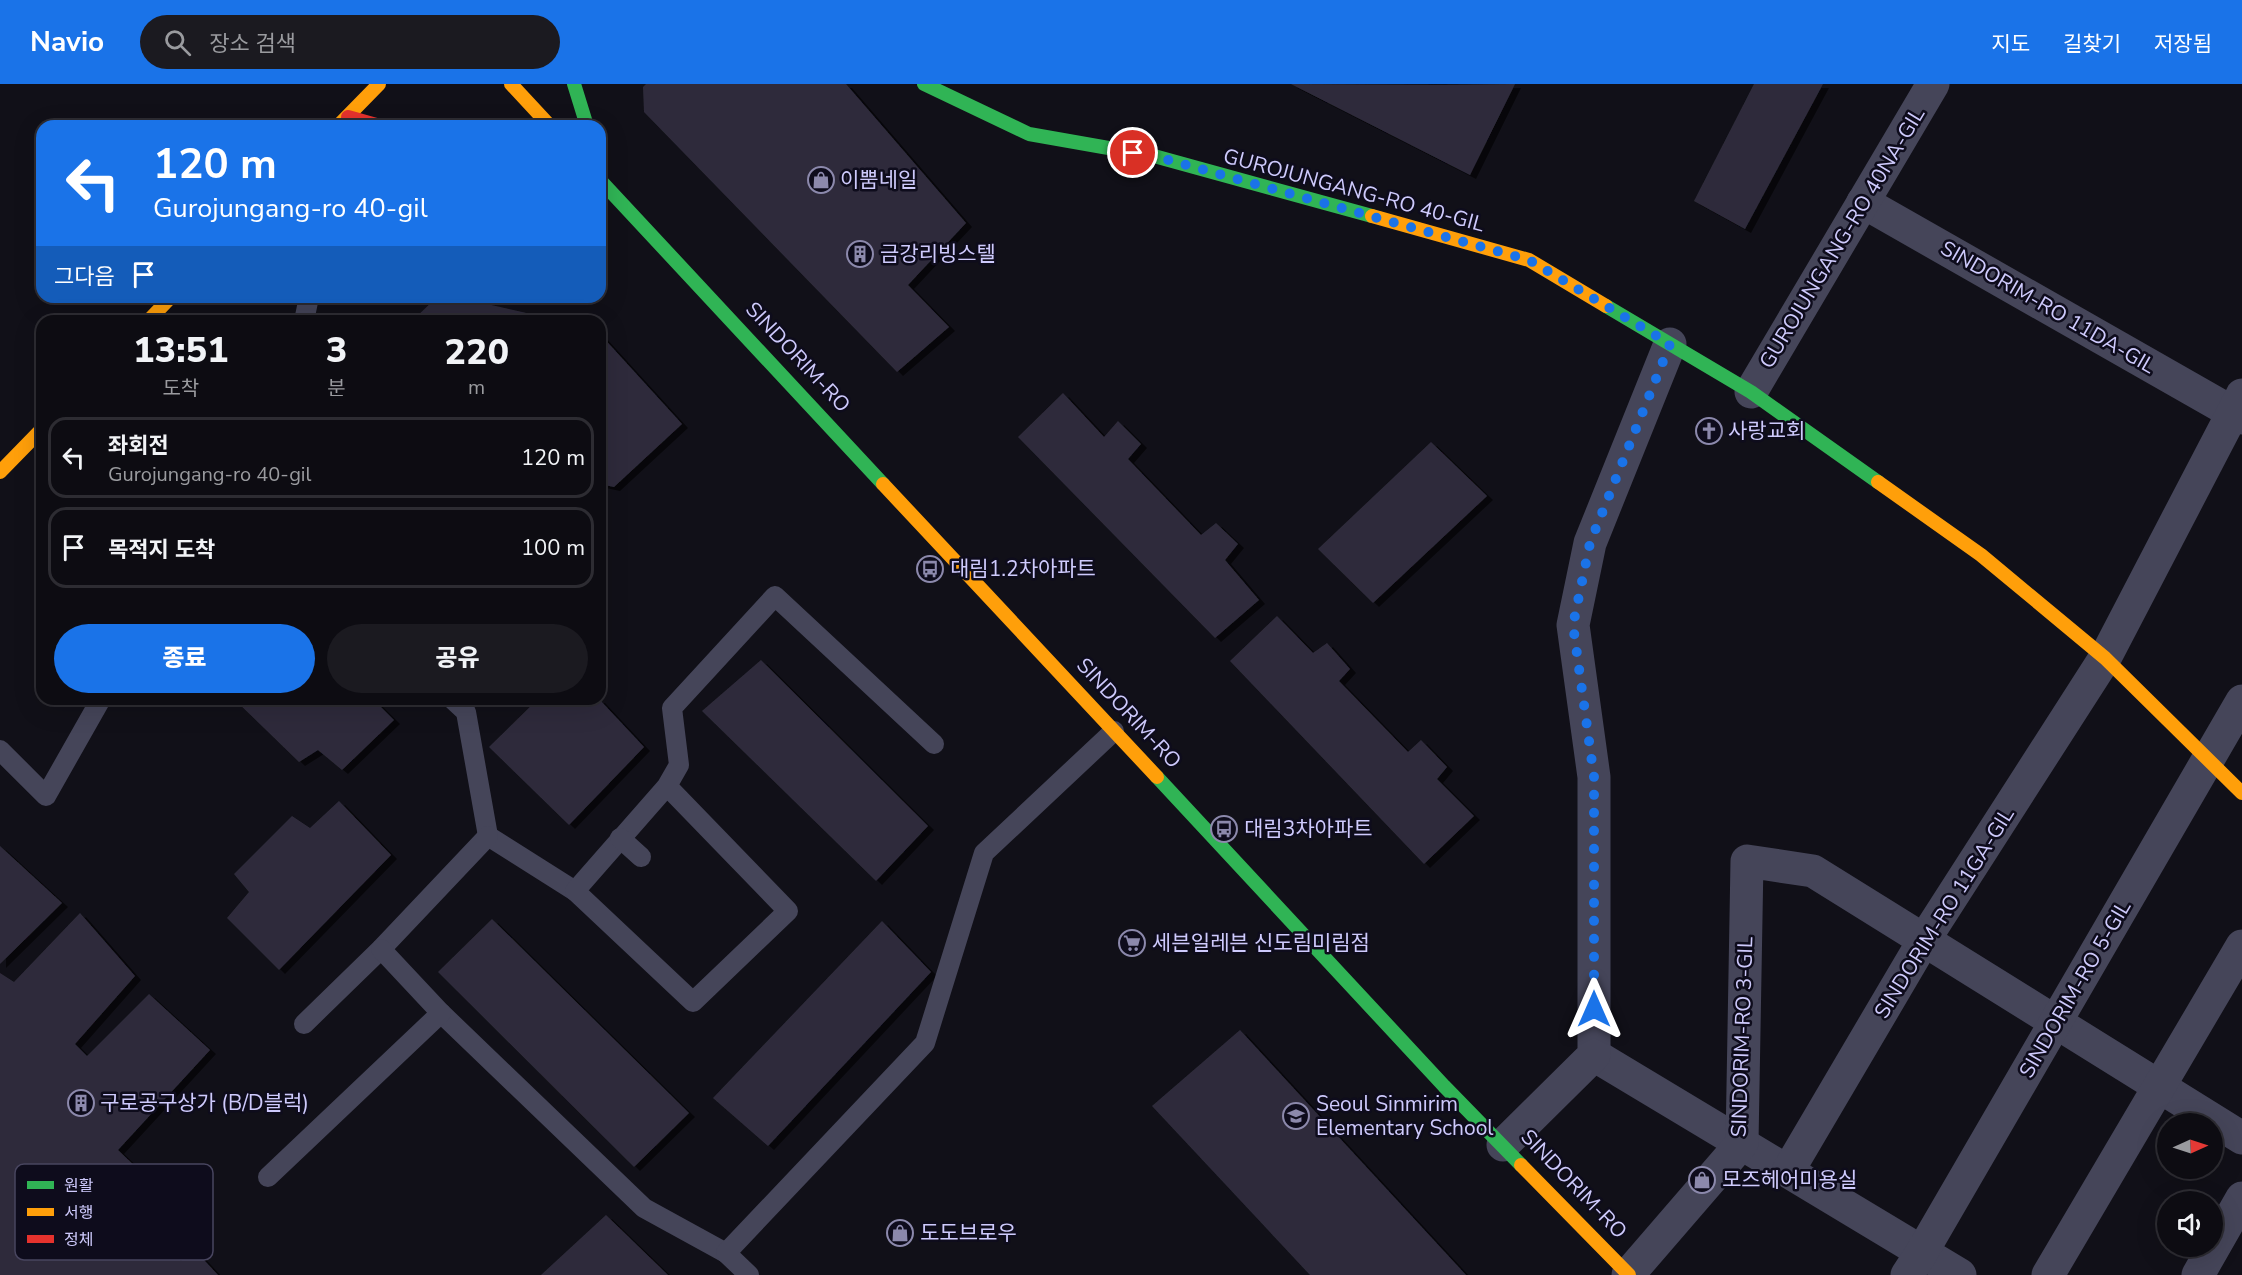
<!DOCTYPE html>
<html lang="ko">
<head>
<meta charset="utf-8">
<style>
	body { margin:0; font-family:"Nunito Sans","Noto Sans KR",sans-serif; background:#1b1a20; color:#f1f3f6; height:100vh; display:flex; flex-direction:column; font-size:22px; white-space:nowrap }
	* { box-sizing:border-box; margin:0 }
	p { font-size:20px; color:#9a9b9f }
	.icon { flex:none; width:33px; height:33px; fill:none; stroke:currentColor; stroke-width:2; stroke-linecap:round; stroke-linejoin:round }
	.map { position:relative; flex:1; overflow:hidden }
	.side { position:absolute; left:36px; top:231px; width:570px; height:390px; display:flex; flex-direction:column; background:#0d0c12; border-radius:18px; box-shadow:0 6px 24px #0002,0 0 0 2px #2d2c32 }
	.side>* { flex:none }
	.top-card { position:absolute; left:36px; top:36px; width:570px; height:183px; border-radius:18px; box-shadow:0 6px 24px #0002,0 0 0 2px #2d2c32; background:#1a73e8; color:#fff; overflow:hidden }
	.needle { width:39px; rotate:87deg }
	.buttons { position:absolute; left:2157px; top:1029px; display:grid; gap:12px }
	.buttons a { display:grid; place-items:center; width:66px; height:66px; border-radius:50%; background:#0d0c12; box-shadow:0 6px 24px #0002,0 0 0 2px #2d2c32; font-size:30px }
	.pin { position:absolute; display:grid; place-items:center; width:51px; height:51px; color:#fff; margin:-26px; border:3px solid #fff; border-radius:50%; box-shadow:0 2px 6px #0007 }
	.me { position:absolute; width:66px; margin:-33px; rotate:0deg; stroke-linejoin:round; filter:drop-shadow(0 0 4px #0008) }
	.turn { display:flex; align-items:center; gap:21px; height:126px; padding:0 18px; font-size:27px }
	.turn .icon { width:78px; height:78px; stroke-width:2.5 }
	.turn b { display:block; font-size:42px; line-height:51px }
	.then { display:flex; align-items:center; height:57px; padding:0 18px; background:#0003; gap:12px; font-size:22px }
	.eta { display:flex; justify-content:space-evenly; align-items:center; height:102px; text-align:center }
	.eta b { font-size:36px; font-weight:800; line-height:42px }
	.primary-button { display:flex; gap:12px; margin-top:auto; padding:12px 18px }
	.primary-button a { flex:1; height:69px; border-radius:36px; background:#1a73e8; color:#fff; font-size:24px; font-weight:800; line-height:69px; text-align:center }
	.primary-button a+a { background:#1b1a20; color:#f1f3f6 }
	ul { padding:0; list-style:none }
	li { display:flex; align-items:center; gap:18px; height:81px; margin:0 12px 9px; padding:0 6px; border:3px solid #2d2c32; border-radius:18px }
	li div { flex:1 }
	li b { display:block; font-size:22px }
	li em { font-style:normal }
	header { display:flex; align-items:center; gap:36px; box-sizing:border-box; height:84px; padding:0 30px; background:#1a73e8; color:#fff }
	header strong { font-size:28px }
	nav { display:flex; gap:33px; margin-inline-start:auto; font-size:21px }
	.search { width:420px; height:54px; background:#1b1a20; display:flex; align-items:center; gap:15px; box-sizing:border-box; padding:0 21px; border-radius:33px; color:#9a9b9f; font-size:22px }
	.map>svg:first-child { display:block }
	.building { fill:#2f2c3b; filter:url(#shadow) }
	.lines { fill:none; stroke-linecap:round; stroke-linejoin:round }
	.lane { stroke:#454559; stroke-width:20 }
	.street { stroke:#454559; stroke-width:33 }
	.fast { stroke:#30b455; stroke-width:14 }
	.slow { stroke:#ff9f0a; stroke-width:14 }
	.jam { stroke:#e5322d; stroke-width:14 }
	.route { stroke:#1a73e8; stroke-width:10; stroke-dasharray:0 18 }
	.labels { text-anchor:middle; stroke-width:5; stroke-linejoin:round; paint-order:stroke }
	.poi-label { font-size:21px; fill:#cecafc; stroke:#0e0c1c; text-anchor:start }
	.street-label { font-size:21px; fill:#cecafc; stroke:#0e0c1c }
	.key { fill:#0e0c1c; stroke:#48455f; stroke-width:1.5 }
	.key-label { font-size:16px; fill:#cecafc }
</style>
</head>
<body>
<header>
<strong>Navio</strong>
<div class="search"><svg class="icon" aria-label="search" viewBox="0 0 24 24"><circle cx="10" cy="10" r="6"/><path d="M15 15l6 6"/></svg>장소 검색</div>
<nav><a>지도</a><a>길찾기</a><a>저장됨</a></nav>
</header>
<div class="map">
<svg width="2242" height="1191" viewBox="0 0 2242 1191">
	<defs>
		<filter id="shadow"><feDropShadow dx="6" dy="4" stdDeviation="0" flood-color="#0009"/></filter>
	</defs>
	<rect width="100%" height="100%" fill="#111018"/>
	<g class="building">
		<path d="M646 0H846L966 139 908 201 949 243 897 288 644 28 643 3Z"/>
		<path d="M1291 0 1441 1 1515 0 1470 91Z"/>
		<path d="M1754 0H1823L1745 145 1694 117Z"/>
		<path d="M437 213H456L562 237H412Z"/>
		<path d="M600 250 682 340 614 403 600 400Z"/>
		<path d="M1063 309 1104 353 1118 337 1141 360 1128 375 1201 451 1216 439 1238 460 1225 476 1259 516 1215 554 1018 353Z"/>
		<path d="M1431 358 1487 412 1373 519 1318 465Z"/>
		<path d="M1277 532 1313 569 1327 559 1350 585 1339 597 1408 668 1421 656 1447 683 1437 695 1474 732 1424 780 1230 577Z"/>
		<path d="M761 576 928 742 876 797 702 627Z"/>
		<path d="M234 615H373L394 636 342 686 318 666 299 678Z"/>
		<path d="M538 615H599L644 663 569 741 489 663Z"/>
		<path d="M339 717 391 771 279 886 227 834 249 808 234 790 292 732 310 744Z"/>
		<path d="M0 762 62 819 0 880Z"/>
		<path d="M80 829 135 892 75 960 87 972 149 910 210 966 118 1066 189 1134 169 1163 181 1177 191 1162 218 1191H0V889L14 898Z"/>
		<path d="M492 835 689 1029 634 1083 438 888Z"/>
		<path d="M882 837 931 888 768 1062 713 1014Z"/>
		<path d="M1240 946 1466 1191H1310L1152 1022Z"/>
		<path d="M606 1131 668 1191H541Z"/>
	</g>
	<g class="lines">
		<g class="lane">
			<path d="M304 237 309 213"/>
			<path d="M452 615 466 628 488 752 575 807"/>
			<path d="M0 666 46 712 101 615"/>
			<path d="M667 702 788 827 693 918 575 807 667 702 679 681 672 624 775 512 934 660"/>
			<path d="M620 754 641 773"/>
			<path d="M441 929 644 1124 726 1169"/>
			<path d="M304 940 381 865 488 752"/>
			<path d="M268 1093 441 929 381 865"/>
			<path d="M749 1191 726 1169 925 959 984 769 1114 647"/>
		</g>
		<g class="street">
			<path d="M1863 118 2242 334"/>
			<path d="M1751 308 1933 0"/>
			<path d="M1594 971 1960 1191"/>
			<path d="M1503 1061 1594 971V693L1573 541 1590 459 1670 260"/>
			<path d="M1788 1087 1924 856 2105 574 2242 311"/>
			<path d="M1628 1191 1742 1059 1747 777 1813 787 2242 1054"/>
			<path d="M1907 1191 1922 1168 2242 617"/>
			<path d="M2048 1191 2242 862"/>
			<path d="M2198 1191 2242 1114"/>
		</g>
		<g class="fast">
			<path d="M574 0 587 42"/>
			<path d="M924 0 1029 50 1154 72 1372 132"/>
			<path d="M600 96 883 400"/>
			<path d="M1606 222 1751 308 1878 398"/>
			<path d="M1157 693 1444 1002 1521 1081"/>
		</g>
		<g class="slow">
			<path d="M511 0 550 42"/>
			<path d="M338 42 379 0"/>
			<path d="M1372 132 1529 176 1606 222"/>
			<path d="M148 237 171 213"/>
			<path d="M0 388 42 345"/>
			<path d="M1878 398 1981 471 2105 574 2242 709"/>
			<path d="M883 400 1157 693"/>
			<path d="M1521 1081 1629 1191"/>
		</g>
		<path class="jam" d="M348 33 380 42"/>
	</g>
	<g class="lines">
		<path class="route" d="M1133 69 1154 72 1529 176 1670 260 1590 459 1573 541 1594 693V925"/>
	</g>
	<defs>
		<symbol id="shop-ring" viewBox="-11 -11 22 22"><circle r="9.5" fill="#0e0c1c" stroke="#8c89ac" stroke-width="1.5"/><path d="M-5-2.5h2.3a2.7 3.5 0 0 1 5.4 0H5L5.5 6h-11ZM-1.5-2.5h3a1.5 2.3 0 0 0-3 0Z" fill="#8c89ac"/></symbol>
		<symbol id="building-ring" viewBox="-11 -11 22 22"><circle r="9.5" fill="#0e0c1c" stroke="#8c89ac" stroke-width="1.5"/><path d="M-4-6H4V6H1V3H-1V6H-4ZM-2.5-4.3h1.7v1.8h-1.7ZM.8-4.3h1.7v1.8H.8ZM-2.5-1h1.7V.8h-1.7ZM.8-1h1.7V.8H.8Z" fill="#8c89ac"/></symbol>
		<symbol id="church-ring" viewBox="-11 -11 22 22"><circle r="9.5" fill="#0e0c1c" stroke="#8c89ac" stroke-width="1.5"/><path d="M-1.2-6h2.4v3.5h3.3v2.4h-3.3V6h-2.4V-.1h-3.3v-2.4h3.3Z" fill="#8c89ac"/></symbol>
		<symbol id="bus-ring" viewBox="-11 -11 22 22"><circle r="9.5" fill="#0e0c1c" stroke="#8c89ac" stroke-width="1.5"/><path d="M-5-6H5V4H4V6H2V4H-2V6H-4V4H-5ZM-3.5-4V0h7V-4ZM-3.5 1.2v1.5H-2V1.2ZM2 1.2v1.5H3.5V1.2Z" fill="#8c89ac"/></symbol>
		<symbol id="supermarket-ring" viewBox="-11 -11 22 22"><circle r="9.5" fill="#0e0c1c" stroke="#8c89ac" stroke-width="1.5"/><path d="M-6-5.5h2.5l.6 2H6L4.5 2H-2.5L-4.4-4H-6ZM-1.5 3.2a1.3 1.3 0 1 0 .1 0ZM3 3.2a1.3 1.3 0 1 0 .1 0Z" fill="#8c89ac"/></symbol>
		<symbol id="school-ring" viewBox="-11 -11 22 22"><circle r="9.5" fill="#0e0c1c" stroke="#8c89ac" stroke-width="1.5"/><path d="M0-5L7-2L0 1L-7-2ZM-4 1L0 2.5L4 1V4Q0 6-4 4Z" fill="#8c89ac"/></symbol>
	</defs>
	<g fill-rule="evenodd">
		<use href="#shop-ring" x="806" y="81" width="30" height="30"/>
		<use href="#building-ring" x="845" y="155" width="30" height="30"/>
		<use href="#church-ring" x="1694" y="332" width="30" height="30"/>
		<use href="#bus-ring" x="915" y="470" width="30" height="30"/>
		<use href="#bus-ring" x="1209" y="730" width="30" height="30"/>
		<use href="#supermarket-ring" x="1117" y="844" width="30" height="30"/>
		<use href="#building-ring" x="66" y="1004" width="30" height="30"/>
		<use href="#school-ring" x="1281" y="1017" width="30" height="30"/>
		<use href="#shop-ring" x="1687" y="1081" width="30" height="30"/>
		<use href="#shop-ring" x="885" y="1134" width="30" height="30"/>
	</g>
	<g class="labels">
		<g class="poi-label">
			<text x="840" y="103">이뿜네일</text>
			<text x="880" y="177">금강리빙스텔</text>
			<text x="1728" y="354">사랑교회</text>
			<text x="950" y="492">대림1.2차아파트</text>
			<text x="1244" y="752">대림3차아파트</text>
			<text x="1152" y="866">세븐일레븐 신도림미림점</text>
			<text x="100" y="1026">구로공구상가 (B/D블럭)</text>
			<text x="1316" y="1027">Seoul Sinmirim<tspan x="1316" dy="24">Elementary School</tspan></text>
			<text x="1722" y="1103">모즈헤어미용실</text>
			<text x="920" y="1156">도도브로우</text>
		</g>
		<g class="street-label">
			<text transform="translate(1354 106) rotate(15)" y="7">GUROJUNGANG-RO 40-GIL</text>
			<text transform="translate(1842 154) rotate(-59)" y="7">GUROJUNGANG-RO 40NA-GIL</text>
			<text transform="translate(2048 223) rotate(30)" y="7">SINDORIM-RO 11DA-GIL</text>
			<text transform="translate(798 273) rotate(47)" y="7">SINDORIM-RO</text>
			<text transform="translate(1129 629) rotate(47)" y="7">SINDORIM-RO</text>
			<text transform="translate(1944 829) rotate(-58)" y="7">SINDORIM-RO 11GA-GIL</text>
			<text transform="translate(2075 905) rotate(-60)" y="7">SINDORIM-RO 5-GIL</text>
			<text transform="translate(1742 953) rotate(-88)" y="7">SINDORIM-RO 3-GIL</text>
			<text transform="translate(1574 1100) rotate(46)" y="7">SINDORIM-RO</text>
		</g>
	</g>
	<rect x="15" y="1080" width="198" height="96" rx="9" class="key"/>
	<rect x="27" y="1097" width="27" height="8" fill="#30b455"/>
	<rect x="27" y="1124" width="27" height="8" fill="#ff9f0a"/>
	<rect x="27" y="1151" width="27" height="8" fill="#e5322d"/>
	<g class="key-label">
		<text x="64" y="1107">원활</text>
		<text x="64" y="1134">서행</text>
		<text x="64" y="1161">정체</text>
	</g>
</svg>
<div class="buttons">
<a><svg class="needle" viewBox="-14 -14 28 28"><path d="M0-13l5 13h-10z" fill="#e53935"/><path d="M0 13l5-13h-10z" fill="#9a9b9f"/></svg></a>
<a><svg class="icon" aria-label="sound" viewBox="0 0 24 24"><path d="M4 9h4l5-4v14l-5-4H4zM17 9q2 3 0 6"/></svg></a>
</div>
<div class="pin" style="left:1133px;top:69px;background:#d93025"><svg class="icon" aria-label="arrive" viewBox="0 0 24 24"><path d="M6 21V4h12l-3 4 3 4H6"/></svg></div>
<svg class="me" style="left:1594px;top:925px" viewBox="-20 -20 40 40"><path d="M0-17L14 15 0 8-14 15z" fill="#1a73e8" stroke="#fff" stroke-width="4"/></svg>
<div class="top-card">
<div class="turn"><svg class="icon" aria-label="left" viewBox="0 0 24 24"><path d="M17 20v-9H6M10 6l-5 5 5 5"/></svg><div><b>120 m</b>Gurojungang-ro 40-gil</div></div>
<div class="then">그다음<svg class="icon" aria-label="arrive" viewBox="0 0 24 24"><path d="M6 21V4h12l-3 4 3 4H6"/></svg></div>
</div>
<section class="side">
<div class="eta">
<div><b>13:51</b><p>도착</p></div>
<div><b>3</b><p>분</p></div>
<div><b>220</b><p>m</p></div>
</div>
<ul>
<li><svg class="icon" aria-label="left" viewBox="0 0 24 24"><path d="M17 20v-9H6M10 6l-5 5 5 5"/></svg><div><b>좌회전</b><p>Gurojungang-ro 40-gil</p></div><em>120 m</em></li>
<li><svg class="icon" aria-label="arrive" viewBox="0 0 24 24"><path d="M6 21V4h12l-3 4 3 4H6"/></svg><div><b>목적지 도착</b></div><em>100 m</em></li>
</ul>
<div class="primary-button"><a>종료</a><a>공유</a></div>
</section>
</div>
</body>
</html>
